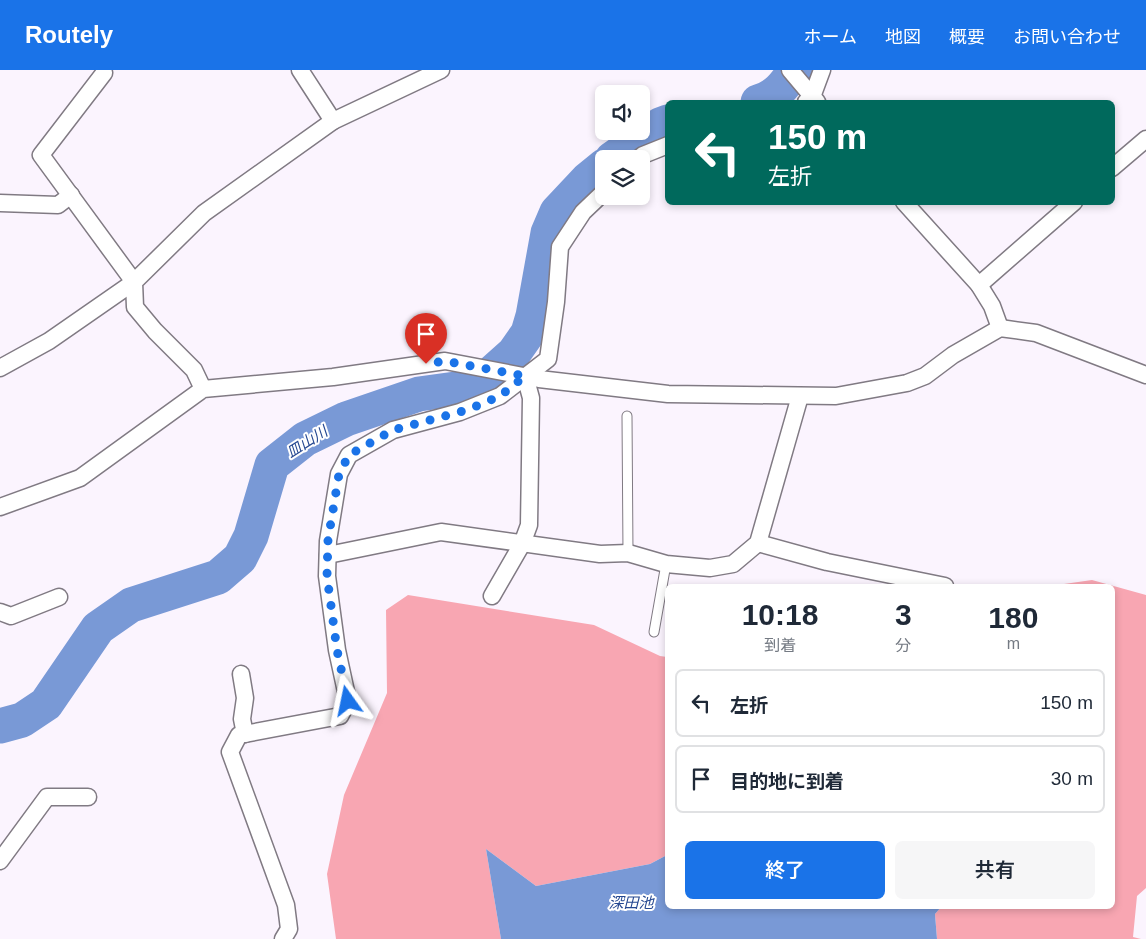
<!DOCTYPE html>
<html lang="ja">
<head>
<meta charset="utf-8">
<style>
	body { margin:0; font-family:Arial,"Noto Sans JP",sans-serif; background:#f6f6f7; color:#1f2937; height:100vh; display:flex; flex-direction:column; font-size:19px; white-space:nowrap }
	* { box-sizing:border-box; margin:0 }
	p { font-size:16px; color:#747a83 }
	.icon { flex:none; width:28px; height:28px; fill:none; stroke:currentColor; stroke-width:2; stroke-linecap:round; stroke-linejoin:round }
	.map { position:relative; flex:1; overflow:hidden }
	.side { position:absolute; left:665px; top:514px; width:450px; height:325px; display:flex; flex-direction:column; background:#fff; border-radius:8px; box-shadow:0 2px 8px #0003 }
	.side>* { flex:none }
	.guide { position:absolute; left:665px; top:30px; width:450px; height:105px; border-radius:8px; box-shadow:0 2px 8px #0003; background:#00695c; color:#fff; overflow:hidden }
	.tools { position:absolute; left:595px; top:15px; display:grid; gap:10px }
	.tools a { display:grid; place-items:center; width:55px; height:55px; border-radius:8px; background:#fff; box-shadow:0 2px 8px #0003; font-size:25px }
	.pin { position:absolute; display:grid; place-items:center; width:42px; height:42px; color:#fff; margin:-51px -21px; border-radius:50% 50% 50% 0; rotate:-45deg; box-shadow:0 0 5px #0007 }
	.pin .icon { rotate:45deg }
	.me { position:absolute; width:55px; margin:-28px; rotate:348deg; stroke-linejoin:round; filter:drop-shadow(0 0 4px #0008) }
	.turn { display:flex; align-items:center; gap:18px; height:105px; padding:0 20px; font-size:22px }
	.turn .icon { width:65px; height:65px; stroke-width:2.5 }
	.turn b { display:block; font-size:35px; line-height:42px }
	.eta { display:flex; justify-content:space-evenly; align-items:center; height:85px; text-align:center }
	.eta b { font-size:30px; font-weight:600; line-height:35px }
	.cta { display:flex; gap:10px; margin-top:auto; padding:10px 20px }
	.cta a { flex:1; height:58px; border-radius:8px; background:#1a73e8; color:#fff; font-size:20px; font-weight:600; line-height:58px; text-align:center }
	.cta a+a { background:#f6f6f7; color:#1f2937 }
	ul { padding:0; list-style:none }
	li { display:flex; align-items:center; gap:15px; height:68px; margin:0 10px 8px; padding:0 10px; border:2px solid #e0e1e3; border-radius:8px }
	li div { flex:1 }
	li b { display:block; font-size:19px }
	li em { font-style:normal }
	header { display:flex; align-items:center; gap:30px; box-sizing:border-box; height:70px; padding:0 25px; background:#1a73e8; color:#fff }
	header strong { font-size:24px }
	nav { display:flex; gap:28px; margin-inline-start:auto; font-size:18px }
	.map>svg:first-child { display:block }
	.forest { fill:#f8a6b2 }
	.water { fill:#7999d6 }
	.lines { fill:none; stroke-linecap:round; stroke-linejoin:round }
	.river { stroke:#7999d6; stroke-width:35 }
	.lane-casing { stroke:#807a83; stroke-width:11 }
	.street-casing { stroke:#807a83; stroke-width:19 }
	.lane { stroke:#fff; stroke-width:9 }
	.street { stroke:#fff; stroke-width:16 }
	.route { stroke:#1a73e8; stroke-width:9; stroke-dasharray:0 16.2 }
	.labels { text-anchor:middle; stroke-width:4; stroke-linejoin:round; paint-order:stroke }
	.water-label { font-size:15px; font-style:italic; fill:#254891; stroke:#fff }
</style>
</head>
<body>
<header>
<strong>Routely</strong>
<nav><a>ホーム</a><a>地図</a><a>概要</a><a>お問い合わせ</a></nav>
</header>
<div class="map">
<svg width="1146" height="869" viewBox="0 0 1146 869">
	<rect width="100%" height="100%" fill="#fbf4fe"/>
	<g class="forest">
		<path d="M1092 510 1146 525V818L1137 826 1133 867 1141 869H937L935 844 942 836H1112V516H1050Z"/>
		<path d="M408 525 594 555 660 586 667 587V785L650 794 536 816 486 779 501 869H336L327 804 344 725 387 623 386 540Z"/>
	</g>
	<path class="water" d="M486 779 536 816 650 794 667 785 668 836H942L935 844 937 869H501Z"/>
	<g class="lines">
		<g class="river">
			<path d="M758 32C777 26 784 16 795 0"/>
			<path d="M612 89 660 55 668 52"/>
			<path d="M0 656 22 650 46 634 98 558 131 535 218 507 240 488 251 466 272 395 305 369 346 349 419 324 477 316 514 283 528 263 533 246 548 163 557 142 588 109 604 96"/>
		</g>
		<defs>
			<g id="lane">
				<path d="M627 346 628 483"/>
				<path d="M654 562 666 494"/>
			</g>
			<g id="street">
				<path d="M300 0 333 51"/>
				<path d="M790 0 817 32"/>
				<path d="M806 32 812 27 822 0"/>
				<path d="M638 89 643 85 668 75"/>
				<path d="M1112 98 1146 69"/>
				<path d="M904 132 979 215 992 236 1000 258"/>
				<path d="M0 133 58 135 71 125"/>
				<path d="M979 215 1074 132"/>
				<path d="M0 298 49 271 134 212 41 85 104 3"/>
				<path d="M203 319 194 300 155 261 135 237 134 212 204 143 333 51 441 0"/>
				<path d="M0 437 80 408 203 319 333 307 445 291 539 309 668 324 836 326 907 313 925 306 953 285 1000 258 1036 263 1146 305"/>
				<path d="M758 473 827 492 945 516"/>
				<path d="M328 485 441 462 600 484 628 483 666 494 710 498 733 494 758 473 800 326"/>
				<path d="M492 526 522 474 529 455 531 328 525 306"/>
				<path d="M0 542 11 546 59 527"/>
				<path d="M241 604 245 628 242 649 245 664"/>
				<path d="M0 791 47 727H88"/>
				<path d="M283 869 289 859 286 835 230 682 239 665 340 646 348 631 337 580 327 506 328 471 339 404 349 385 393 360 460 342 500 326 548 289 556 232 560 177 583 142 604 122"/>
			</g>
		</defs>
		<use href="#lane" class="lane-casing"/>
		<use href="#street" class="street-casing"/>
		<use href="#lane" class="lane"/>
		<use href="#street" class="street"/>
	</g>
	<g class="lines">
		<path class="route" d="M348 631 337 580 327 506 328 470 339 404 349 385 393 360 460 342 474 337 500 326 525 306 445 291 426 294"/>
	</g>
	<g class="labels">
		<g class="water-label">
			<text transform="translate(307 372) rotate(-32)" y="5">皿山川</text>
			<text x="631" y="838">深田池</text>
		</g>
	</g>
</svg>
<div class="tools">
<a><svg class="icon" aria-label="sound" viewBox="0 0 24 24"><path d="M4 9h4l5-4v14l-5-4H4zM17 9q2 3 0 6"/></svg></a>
<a><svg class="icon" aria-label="layers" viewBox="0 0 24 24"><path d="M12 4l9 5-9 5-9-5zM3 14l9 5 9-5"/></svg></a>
</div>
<div class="pin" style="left:426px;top:294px;background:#d93025"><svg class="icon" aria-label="arrive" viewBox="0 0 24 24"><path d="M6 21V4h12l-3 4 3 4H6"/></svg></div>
<svg class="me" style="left:348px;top:631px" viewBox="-20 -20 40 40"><path d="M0-17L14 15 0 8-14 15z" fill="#1a73e8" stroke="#fff" stroke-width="4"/></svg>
<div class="guide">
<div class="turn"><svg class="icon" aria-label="left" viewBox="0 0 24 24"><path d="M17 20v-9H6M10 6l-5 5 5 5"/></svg><div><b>150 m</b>左折</div></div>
</div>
<section class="side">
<div class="eta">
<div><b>10:18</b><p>到着</p></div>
<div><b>3</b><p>分</p></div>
<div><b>180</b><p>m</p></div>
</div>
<ul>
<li><svg class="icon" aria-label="left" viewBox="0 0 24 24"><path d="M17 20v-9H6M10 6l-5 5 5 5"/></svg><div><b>左折</b></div><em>150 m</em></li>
<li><svg class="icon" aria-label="arrive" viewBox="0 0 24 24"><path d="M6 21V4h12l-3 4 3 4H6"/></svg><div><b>目的地に到着</b></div><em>30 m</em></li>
</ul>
<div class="cta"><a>終了</a><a>共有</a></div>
</section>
</div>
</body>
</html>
